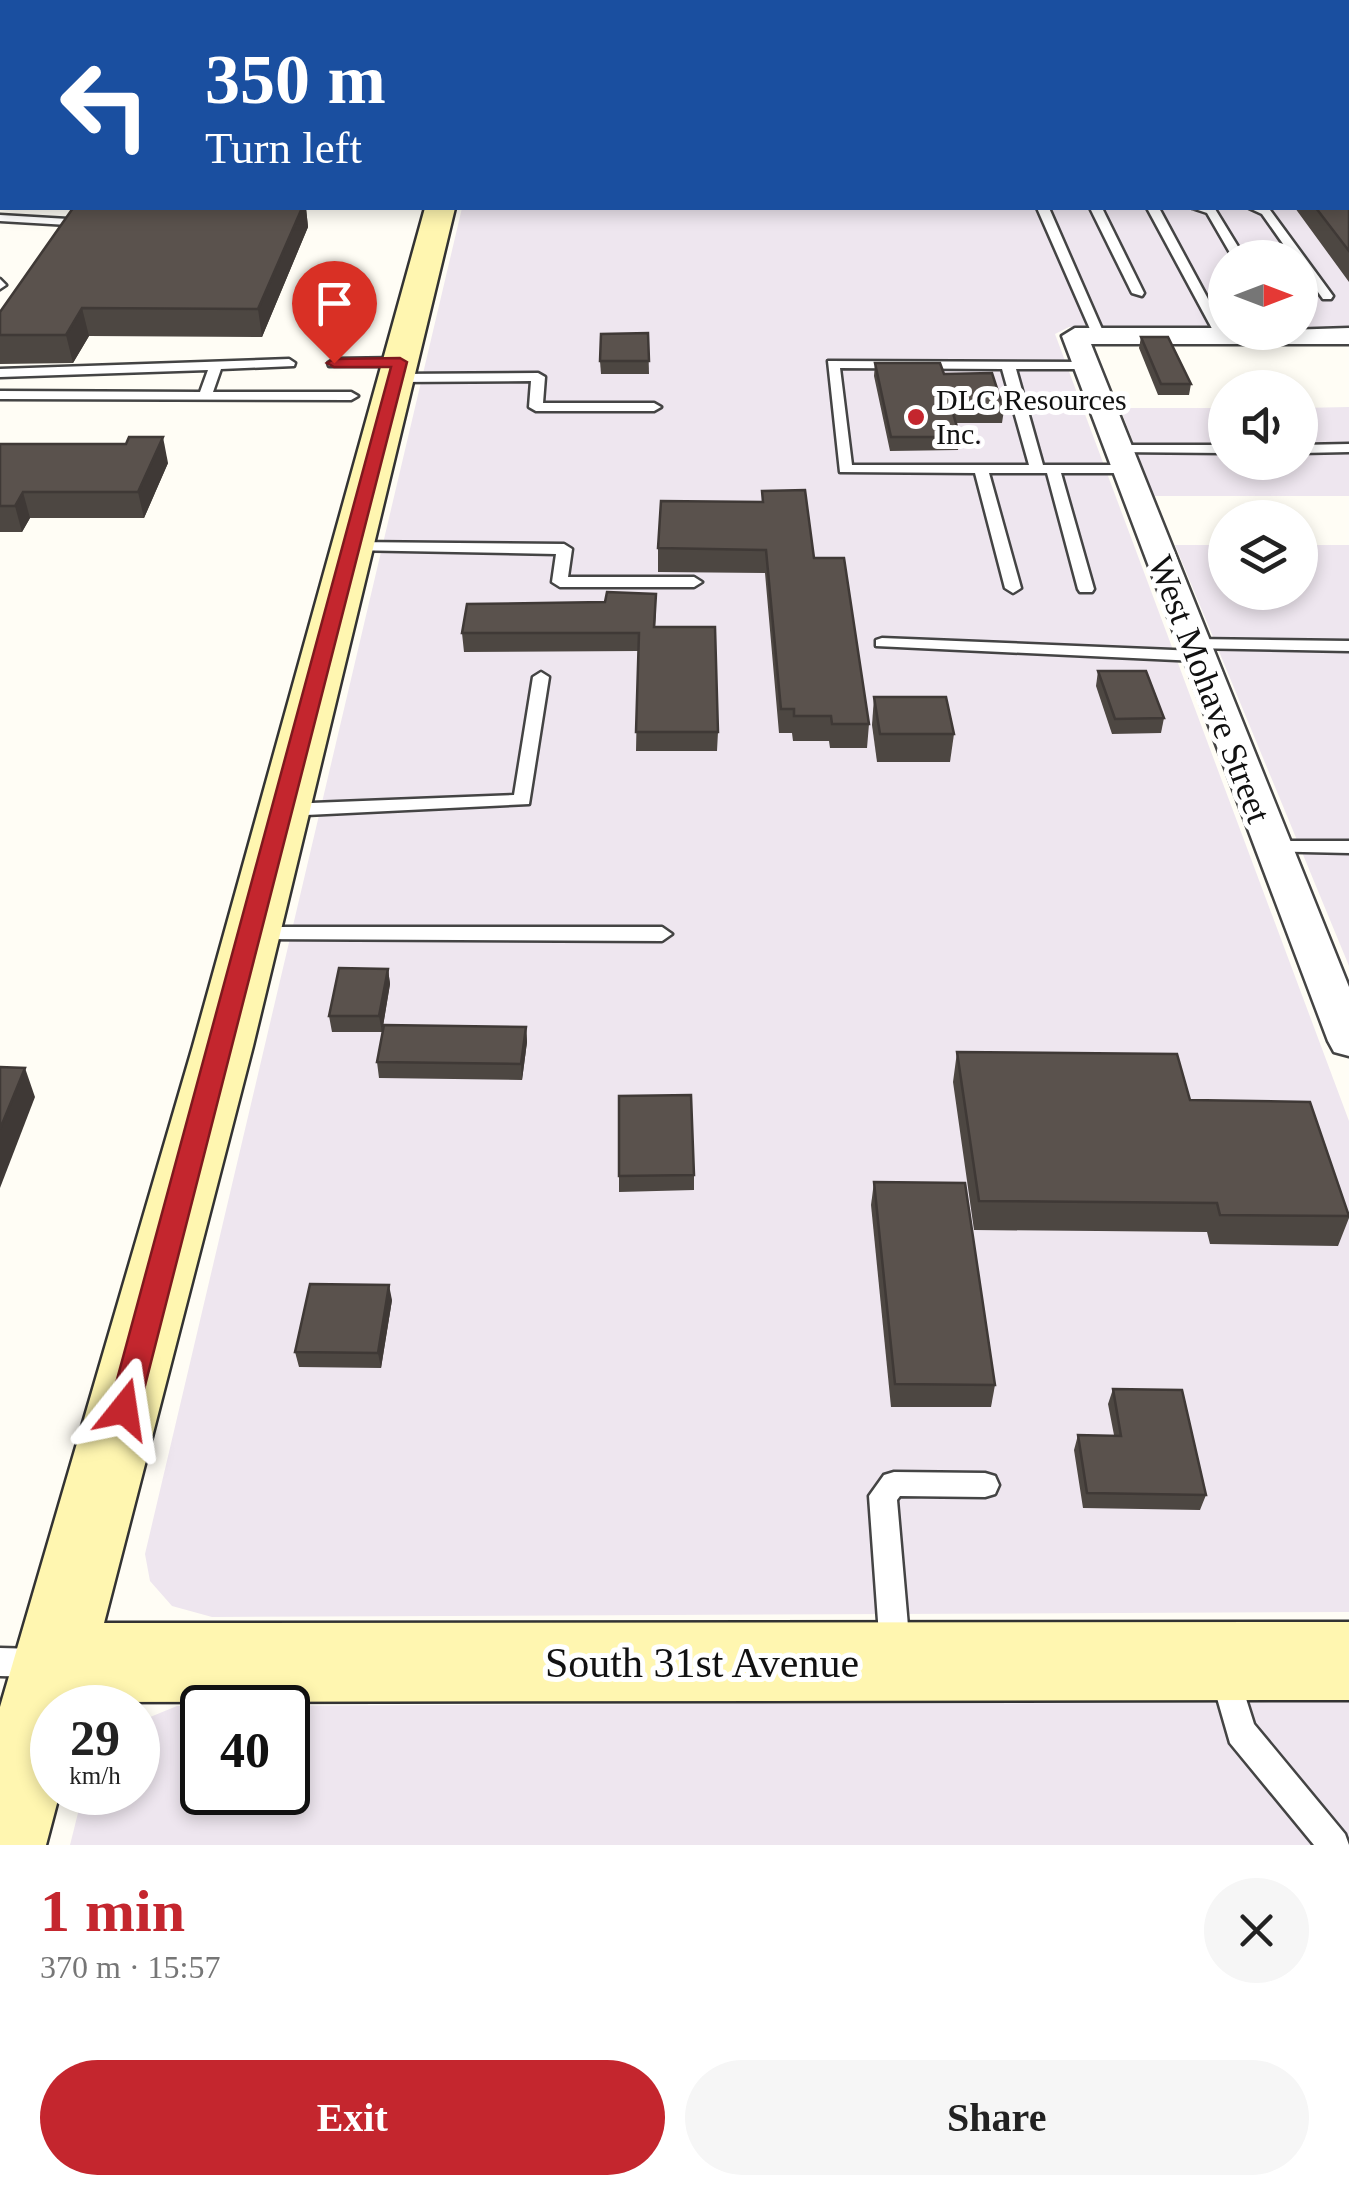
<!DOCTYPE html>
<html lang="en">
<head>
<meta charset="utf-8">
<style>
	body { margin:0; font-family:"Times New Roman",serif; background:#f6f6f6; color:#222; height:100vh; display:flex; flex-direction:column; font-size:38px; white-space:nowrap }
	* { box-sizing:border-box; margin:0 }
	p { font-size:32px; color:#767676 }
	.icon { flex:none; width:55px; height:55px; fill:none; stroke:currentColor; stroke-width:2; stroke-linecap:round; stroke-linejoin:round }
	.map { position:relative; height:1845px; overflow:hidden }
	.sheet { display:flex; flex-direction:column; background:#fff; flex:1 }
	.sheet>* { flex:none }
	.top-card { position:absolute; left:0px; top:0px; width:1350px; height:210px; box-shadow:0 5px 15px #0003; background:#1a4fa0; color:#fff; overflow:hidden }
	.needle { width:65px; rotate:90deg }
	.controls { position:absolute; left:1208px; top:240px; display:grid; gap:20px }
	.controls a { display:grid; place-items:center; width:110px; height:110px; border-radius:50%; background:#fff; box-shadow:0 5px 15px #0003; font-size:50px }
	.speed { position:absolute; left:30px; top:1685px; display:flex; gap:20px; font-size:50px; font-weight:700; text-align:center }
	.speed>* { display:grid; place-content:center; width:130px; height:130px; border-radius:50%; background:#fff; box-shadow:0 5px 15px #0003; line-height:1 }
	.speed small { font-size:25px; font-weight:400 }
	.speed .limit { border:5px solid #111; border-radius:15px; background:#fff; color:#111 }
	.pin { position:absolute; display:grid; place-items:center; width:85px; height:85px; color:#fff; margin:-102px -42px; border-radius:50% 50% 50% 0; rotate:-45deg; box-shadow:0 0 10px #0007 }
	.pin .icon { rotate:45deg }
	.me { position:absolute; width:110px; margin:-55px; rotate:15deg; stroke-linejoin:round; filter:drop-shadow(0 0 8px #0008) }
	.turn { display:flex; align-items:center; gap:35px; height:210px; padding:0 40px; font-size:45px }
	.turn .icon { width:130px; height:130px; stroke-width:2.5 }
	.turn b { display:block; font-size:70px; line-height:85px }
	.round { display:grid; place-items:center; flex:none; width:105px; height:105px; border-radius:52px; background:#f6f6f6 }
	.head { display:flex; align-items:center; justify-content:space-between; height:170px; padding:0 40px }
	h1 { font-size:60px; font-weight:800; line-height:75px; color:#c4262e }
	.button { display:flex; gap:20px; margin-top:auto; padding:20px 40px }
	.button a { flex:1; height:115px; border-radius:60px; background:#c4262e; color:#fff; font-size:40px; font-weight:800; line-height:115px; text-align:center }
	.button a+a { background:#f6f6f6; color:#222 }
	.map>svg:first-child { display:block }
	.industrial { fill:#eee6ef; fill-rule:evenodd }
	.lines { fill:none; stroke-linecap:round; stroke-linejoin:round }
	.lane-casing { stroke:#444; stroke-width:5 }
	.street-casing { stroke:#444; stroke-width:5 }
	.secondary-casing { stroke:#333; stroke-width:5 }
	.lane { fill:#fff; fill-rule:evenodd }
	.street { fill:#fff; fill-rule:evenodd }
	.secondary { fill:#fff6b0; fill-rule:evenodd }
	.wall { fill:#4d4742 }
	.shaded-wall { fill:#3f3936 }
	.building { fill:#5a524d; stroke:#3f3936; stroke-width:2.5 }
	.route { fill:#c4262e; stroke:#7f191e; stroke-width:2.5 }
	.poi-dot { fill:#c4262e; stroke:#fff; stroke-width:4 }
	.labels { text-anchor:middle; stroke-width:10; stroke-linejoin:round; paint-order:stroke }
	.far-poi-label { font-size:30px; fill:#111; stroke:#fff; text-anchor:start }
	.street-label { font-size:35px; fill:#111; stroke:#fff }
	.near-street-label { font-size:42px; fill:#111; stroke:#fff }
</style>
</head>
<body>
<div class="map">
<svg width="1349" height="1845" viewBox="0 0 1349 1845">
	<rect width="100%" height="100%" fill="#fffdf5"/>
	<g class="industrial">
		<path d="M1112 0H1349V330L1300 331V258H1225V331L1069 327 1055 334 1349 1121V1612L212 1617 172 1606 150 1581 145 1554 462 208H1348V2Z"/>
		<path d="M1349 407V496H1154L1120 408H1225V462H1300V408Z"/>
		<path d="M1175 545H1225V592H1300V545H1349V966Z"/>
		<path d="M1349 1702V1845H70L83 1793 138 1792V1722L177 1706ZM202 1708H288V1792H202Z"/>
	</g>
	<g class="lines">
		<defs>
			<g id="lane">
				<rect x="0" y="199" width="2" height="6"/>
				<path d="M1037 208H1049L1105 336 1103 339 1093 336Z"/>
				<path d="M1090 208H1102L1144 293 1142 296 1132 293Z"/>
				<path d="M1147 208H1159L1228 336 1226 339 1216 336Z"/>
				<path d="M1192 208 1215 209 1245 258H1233L1207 213Z"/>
				<path d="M1249 208 1270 210 1333 296 1331 299H1323L1300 267V258H1293L1262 214Z"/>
				<path d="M0 215 68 219 74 222 68 225 0 221Z"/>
				<path d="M0 279 6 285 0 289Z"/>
				<path d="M289 359 295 363 294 366 221 369 213 392H351L358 396 351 400 0 399V391L200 392 208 370 0 377V369Z"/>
				<path d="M334 359 400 358 406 362 400 366H329L328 363Z"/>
				<path d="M828 361 1091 362V368L1086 369H1016L1043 465H1125L1132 469 1125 473H1061L1094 589 1092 592H1080L1078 589 1047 473H989L1021 588 1013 593 1005 588 975 473 840 472ZM840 368 1002 369 1029 465H852Z"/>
				<path d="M538 373 545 377 543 403H654L661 407 654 411H536L529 407 531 381 396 382 389 378 396 374Z"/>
				<path d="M1349 444V452L1300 453V445Z"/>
				<path d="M1118 445H1225V453L1113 452 1111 449Z"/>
				<path d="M352 542 564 544 572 549 568 577H694L702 582 694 587H560L552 582 556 554 347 550 344 547Z"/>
				<path d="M882 638 1197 651 1205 656 1197 661 876 646V640Z"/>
				<path d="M1193 639 1349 641V651L1187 648V640Z"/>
				<path d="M541 672 549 677 529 804 286 816 277 810 286 804 514 795 533 677Z"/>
				<path d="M1271 841H1349V853L1264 851 1261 847Z"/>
				<path d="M254 927H662L672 934 662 941 247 939 244 934 247 929Z"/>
				<path d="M894 1472 985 1473 995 1476 999 1485 995 1494 985 1497 900 1496 897 1500 910 1649 905 1659 895 1663 885 1659 880 1649 869 1496 884 1475Z"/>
				<path d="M0 1648 37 1649 47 1653 52 1663 47 1673 37 1677 0 1676Z"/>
				<path d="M1226 1662 1236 1667 1254 1724 1345 1834 1349 1845H1314L1230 1743 1211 1677 1216 1667Z"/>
			</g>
			<g id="street">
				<path d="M1088 0H1105L1106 2H1089Z"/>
				<path d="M1075 328H1225V332L1349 328V344H1091L1349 987V1056L1334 1052 1328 1041 1062 336Z"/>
			</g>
			<path id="secondary" d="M425 208H455L253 1046 104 1623 1349 1622V1700L83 1702 82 1708H52V1792H60L46 1845H0V1707L193 1046Z"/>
		</defs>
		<use href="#lane" class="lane-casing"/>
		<use href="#street" class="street-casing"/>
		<use href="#secondary" class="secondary-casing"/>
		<use href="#lane" class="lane"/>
		<use href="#street" class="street"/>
		<use href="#secondary" class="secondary"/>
	</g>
	<g class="wall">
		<path d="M1184 0H1349V104H1348V2H1186Z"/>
		<rect x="0" y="115" width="2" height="81"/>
		<path d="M1349 184V282L1295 208H1348Z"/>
		<path d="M73 208H306L308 227 262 337 89 336 73 363 0 364V312Z"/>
		<path d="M648 333 649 374H601L600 361Z"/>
		<path d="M1141 337 1191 384 1189 395H1158L1139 348Z"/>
		<path d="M875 363 944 374 1004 410 1002 423H956L960 437 958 450 890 451 874 376Z"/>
		<path d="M0 444 168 463 144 518H30L22 532H0Z"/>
		<path d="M762 491 814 558 869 724 867 748H830L829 741H793L792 733H779L765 573 658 572V548L762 502Z"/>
		<path d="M656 612 655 627 718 732 717 751H636L638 651 464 652 462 633Z"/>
		<path d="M1098 671 1164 718 1161 733 1112 734 1096 686Z"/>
		<path d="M874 697 954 734 950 762H877L872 725Z"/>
		<path d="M388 969 390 984 382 1032H332L329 1016Z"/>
		<path d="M526 1027 527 1042 522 1080 379 1078 377 1062Z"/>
		<path d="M957 1052 1190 1100 1349 1214V1218L1338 1246 1210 1244 1207 1232 974 1230 953 1082Z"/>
		<path d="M694 1175V1190L619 1192V1176Z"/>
		<path d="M874 1182 995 1385 991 1407H891L871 1205Z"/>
		<path d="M392 1300 381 1368 299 1367 295 1352Z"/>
		<path d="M1113 1389 1206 1495 1200 1510 1083 1508 1074 1450 1078 1435H1114L1108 1404Z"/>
	</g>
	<g class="shaded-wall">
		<path d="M302 208H306L308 227 262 337 258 309Z"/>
		<path d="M82 308 89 336 73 363 66 335Z"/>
		<path d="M163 437 168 463 144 518 138 492Z"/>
		<path d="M23 492 30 518 22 532 15 506Z"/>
		<path d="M388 969 390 984 382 1032 379 1016Z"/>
		<path d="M526 1027 527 1042 522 1080 521 1064Z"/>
		<path d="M25 1068 35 1097 0 1188V1129Z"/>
		<path d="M389 1285 392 1300 381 1368 378 1353Z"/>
	</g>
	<g class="building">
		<path d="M199 0H374L373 2H198Z"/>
		<path d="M937 0H1040L1041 1 938 2Z"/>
		<path d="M1201 0H1349V84H1348V2H1203Z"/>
		<rect x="0" y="115" width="2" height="59"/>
		<path d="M1348 184H1349V251L1316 208H1348Z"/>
		<path d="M73 208H302L258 309 82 308 66 335H0V312Z"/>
		<path d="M648 333 649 361H600L601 334Z"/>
		<path d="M1141 337H1168L1191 384H1161Z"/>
		<path d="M875 363H940L944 374 992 373 1004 410H952L960 437H891Z"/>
		<path d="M129 437H163L138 492H23L15 506H0V444H126Z"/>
		<path d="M805 490 814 558H844L869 724H832L831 716H794V709H781L766 550 658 548 661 501 763 502 762 491Z"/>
		<path d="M607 592 656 594 654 627H715L718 732H636L639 633H462L467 604 605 602Z"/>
		<path d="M1098 671H1146L1164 718 1115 719Z"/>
		<path d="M874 697H946L954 734H880Z"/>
		<path d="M339 968 388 969 379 1016H329Z"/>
		<path d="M384 1025 526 1027 521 1064 377 1062Z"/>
		<path d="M957 1052 1177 1054 1190 1100 1310 1102 1349 1216 1220 1215 1217 1203 979 1201Z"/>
		<path d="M0 1067 25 1068 0 1129Z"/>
		<path d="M691 1095 694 1175 619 1176V1096Z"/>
		<path d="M874 1182 965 1183 995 1385 895 1384Z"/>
		<path d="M310 1284 389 1285 378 1353 295 1352Z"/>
		<path d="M1113 1389 1182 1390 1206 1495 1087 1493 1078 1435 1121 1436Z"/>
	</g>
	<path class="route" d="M400 358 407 362 139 1409 134 1418 124 1422 114 1418 109 1409 391 367H334L327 363 334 359Z"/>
	<circle class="poi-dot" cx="916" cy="417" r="10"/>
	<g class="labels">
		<g class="far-poi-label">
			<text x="936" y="410">DLC Resources<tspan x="936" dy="34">Inc.</tspan></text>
		</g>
		<g class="street-label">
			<text transform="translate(1210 689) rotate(69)" y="12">West Mohave Street</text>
		</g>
		<g class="near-street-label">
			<text x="702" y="1677">South 31st Avenue</text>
		</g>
	</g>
</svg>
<div class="controls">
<a><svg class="needle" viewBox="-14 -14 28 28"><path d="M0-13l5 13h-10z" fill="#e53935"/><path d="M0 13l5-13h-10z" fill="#767676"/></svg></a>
<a><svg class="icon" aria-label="sound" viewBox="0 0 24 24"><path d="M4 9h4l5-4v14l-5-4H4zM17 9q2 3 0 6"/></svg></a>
<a><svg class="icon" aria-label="layers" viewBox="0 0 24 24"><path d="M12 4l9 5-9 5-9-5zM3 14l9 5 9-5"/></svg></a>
</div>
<div class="speed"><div>29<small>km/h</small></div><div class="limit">40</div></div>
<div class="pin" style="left:334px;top:363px;background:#d93025"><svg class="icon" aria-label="arrive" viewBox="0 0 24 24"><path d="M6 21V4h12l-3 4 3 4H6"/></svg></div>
<svg class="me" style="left:124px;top:1409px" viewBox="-20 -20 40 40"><path d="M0-17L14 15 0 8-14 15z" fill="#c4262e" stroke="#fff" stroke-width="4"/></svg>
<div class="top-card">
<div class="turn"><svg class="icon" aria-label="left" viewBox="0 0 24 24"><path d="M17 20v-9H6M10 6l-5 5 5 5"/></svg><div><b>350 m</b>Turn left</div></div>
</div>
</div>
<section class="sheet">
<div class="head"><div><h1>1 min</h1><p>370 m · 15:57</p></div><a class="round"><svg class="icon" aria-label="close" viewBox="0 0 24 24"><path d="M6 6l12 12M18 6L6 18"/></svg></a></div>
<div class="button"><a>Exit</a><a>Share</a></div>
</section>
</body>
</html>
